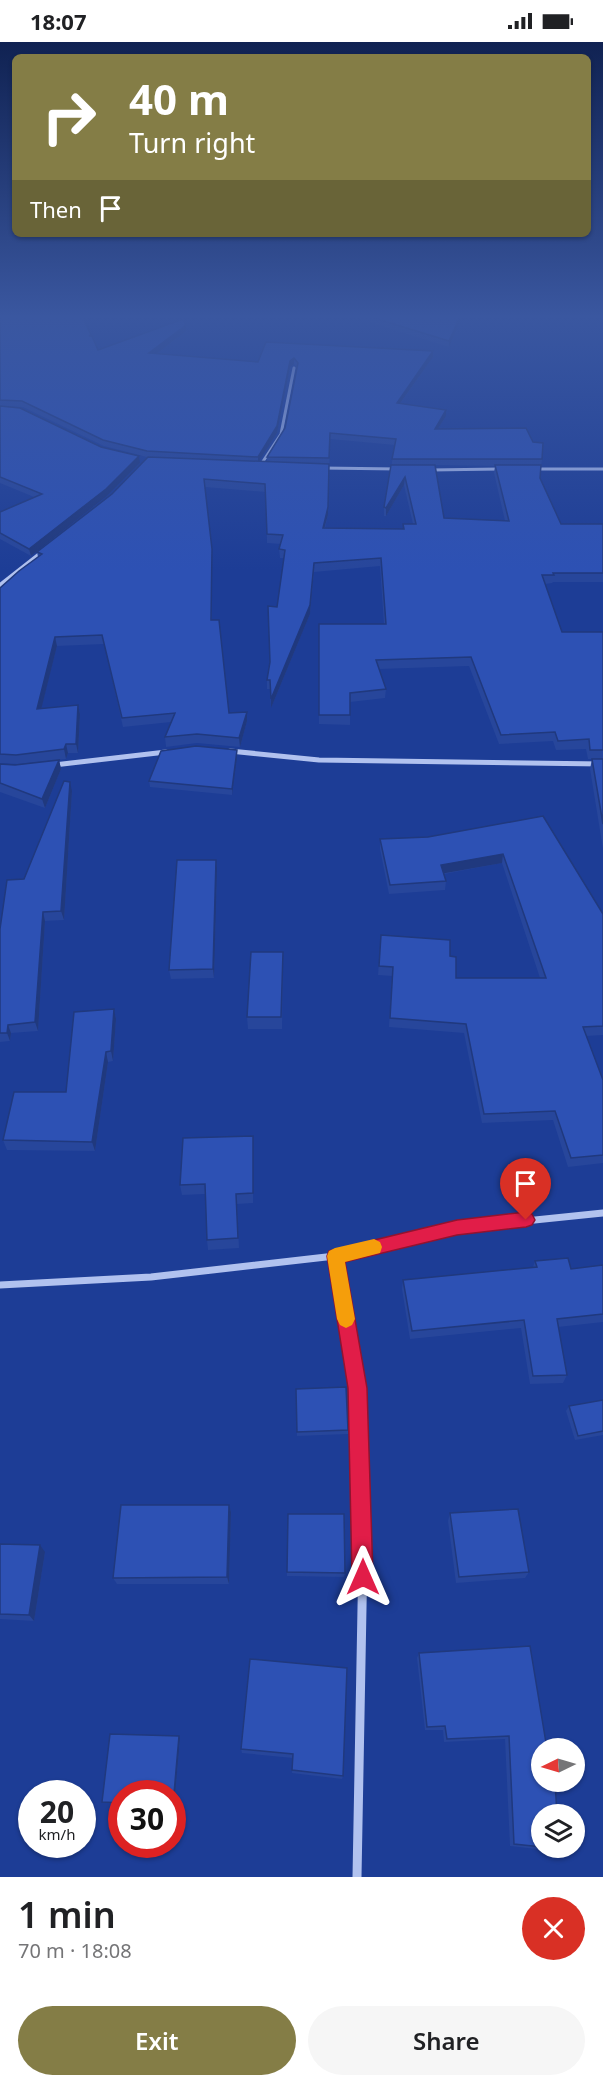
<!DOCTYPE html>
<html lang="en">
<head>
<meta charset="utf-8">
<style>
	body { margin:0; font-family:"Noto Sans",sans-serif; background:#f6f6f6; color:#202124; height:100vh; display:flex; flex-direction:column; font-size:22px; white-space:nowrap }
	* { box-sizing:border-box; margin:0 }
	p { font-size:20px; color:#757577 }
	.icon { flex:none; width:33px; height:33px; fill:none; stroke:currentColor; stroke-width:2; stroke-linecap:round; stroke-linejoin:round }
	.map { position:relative; height:1835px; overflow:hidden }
	.side { display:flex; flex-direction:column; background:#fff; flex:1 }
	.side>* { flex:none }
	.guide { position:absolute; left:12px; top:12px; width:579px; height:183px; border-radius:9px; box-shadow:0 2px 4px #0004; background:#847d46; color:#fff; overflow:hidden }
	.needle { width:39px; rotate:265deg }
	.tools { position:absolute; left:531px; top:1696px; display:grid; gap:12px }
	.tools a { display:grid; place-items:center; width:54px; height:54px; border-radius:50%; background:#fff; box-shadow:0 2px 4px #0004; font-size:30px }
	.speed { position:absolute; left:18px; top:1738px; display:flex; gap:12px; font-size:30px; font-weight:700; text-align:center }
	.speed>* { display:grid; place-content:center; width:78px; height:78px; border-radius:50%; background:#fff; box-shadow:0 2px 4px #0004; line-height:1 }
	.speed small { font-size:15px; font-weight:400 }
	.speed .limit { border:9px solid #d22; background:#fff; color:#111 }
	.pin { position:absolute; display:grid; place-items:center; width:51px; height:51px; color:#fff; margin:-62px -26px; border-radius:50% 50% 50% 0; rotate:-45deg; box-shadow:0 0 6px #0007 }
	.pin .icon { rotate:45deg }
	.me { position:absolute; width:66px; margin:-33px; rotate:0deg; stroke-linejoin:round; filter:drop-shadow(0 0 4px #0008) }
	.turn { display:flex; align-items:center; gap:21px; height:126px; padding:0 18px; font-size:27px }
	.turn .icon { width:78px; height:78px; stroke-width:2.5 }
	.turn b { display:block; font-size:42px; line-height:51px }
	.then { display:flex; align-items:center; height:57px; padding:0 18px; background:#0003; gap:12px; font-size:22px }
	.round { display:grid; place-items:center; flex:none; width:63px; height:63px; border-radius:32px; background:#f6f6f6 }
	.head { display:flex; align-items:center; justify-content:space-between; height:102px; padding:0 18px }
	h1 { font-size:36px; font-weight:600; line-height:45px }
	.button { display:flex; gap:12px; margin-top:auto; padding:12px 18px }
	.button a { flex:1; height:69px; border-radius:36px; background:#847d46; color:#fff; font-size:24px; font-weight:600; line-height:69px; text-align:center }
	.button a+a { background:#f6f6f6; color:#202124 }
	.status { display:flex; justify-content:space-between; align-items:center; height:42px; padding:0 30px; background:#fff; direction:ltr }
	.status svg { height:16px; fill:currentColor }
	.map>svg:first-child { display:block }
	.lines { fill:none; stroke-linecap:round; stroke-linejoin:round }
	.street-far4 { stroke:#b1c2ef; stroke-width:3 }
	.street-far3 { stroke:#b1c2ef; stroke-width:4 }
	.street-far2 { stroke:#b1c2ef; stroke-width:5 }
	.street-far1 { stroke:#b1c2ef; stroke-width:7 }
	.street { stroke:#b1c2ef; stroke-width:9 }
	.wall { fill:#27469b; fill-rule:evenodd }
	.shaded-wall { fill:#20397e }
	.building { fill:#2d51b4; stroke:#20397e; stroke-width:1.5 }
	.route { fill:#e11d48; stroke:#92132f; stroke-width:1.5 }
	.slow { fill:#f59e0b }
</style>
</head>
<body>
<div class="status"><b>18:07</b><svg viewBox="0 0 49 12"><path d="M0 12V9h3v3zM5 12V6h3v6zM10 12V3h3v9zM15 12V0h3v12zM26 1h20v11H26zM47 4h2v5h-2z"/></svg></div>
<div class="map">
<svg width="603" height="1835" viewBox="0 0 603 1835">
	<rect width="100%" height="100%" fill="#1d3d96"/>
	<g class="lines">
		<g class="street-far4">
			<path d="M260 424 281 392 294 326"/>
			<path d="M322 426 398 427"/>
			<path d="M535 427H603"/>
			<path d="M430 428 500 427"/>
		</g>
		<path class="street-far3" d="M0 543 42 510"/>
		<g class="street-far2">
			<path d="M230 709 319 718 603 722"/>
			<path d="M54 723 166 710"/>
		</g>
		<g class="street-far1">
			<path d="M335 1214 356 1336"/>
			<path d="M0 1243 151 1235 335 1214 457 1186 603 1171"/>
		</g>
		<path class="street" d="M356 1334 363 1512 357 1835"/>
	</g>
	<g class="wall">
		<path d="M0 272 60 274 62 272H59H96L84 277 98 308 186 283V289L157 312 258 320 266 300 433 315 400 362 446 368V374L438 387 533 400 542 417 540 436 561 482H603V540H553L552 541 545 542 562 590H603V717H588L586 707 556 708 553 699 499 702 469 624 379 627 386 647 385 656 350 660V683L319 682V582H384L380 524 314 530 310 572 271 666 270 647H267V638L284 516H280L279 507 281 502 267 501 266 450 205 445 212 516V578L229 671 247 679 240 705 197 701 166 705 165 695 171 680 123 685 104 602 57 604 41 667 78 663 80 672 78 711H68L66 717 18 722 0 721V546L38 515 37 510 112 452 147 415 104 404 23 365 0 364ZM294 322 297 326 285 386 267 415V419H259L277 391 290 325ZM330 397 395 403 384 465V474H386L404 443 413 482H403V487L325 486 328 473ZM435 423 495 424 494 431 505 479 444 476Z"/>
		<path d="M343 272H463L449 305Z"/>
		<path d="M0 364 140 421 107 454 31 514 0 497V470L34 455 0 441Z"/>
		<path d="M237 715 232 753 150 745 149 739Z"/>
		<path d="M592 717H603V807L590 727Z"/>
		<path d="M59 718 61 727 45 766 0 750V722L15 723Z"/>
		<path d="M72 749 64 878 45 879 38 989 11 991 10 999 0 1000V887L24 837Z"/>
		<path d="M543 774 603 872V993L586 994 603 1038V1121L568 1125 553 1078 482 1081 464 991 389 985 392 934 378 933 381 893 450 914 456 936H540L502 821 444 832 446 839 445 848 389 852 380 807V797L428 795Z"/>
		<path d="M216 818 217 827 214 936 171 937 169 928Z"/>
		<path d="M283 910 282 987H248L247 975Z"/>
		<path d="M114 967 116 977 113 1019 108 1020 95 1109 7 1108 3 1098 66 1050Z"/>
		<path d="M253 1094V1161L237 1162 239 1206 208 1208 207 1198 205 1152 182 1153 180 1143Z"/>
		<path d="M535 1219 571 1227 603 1223V1280L558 1285 567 1333 563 1341 530 1342 521 1286 410 1297 402 1247 403 1238 533 1225Z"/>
		<path d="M296 1347 348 1388V1392L297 1394Z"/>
		<path d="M603 1358V1393L575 1398 566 1369 569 1364Z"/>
		<path d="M229 1463 231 1470 229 1542H117L113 1536Z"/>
		<path d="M450 1471 529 1530 525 1536 456 1541 448 1479Z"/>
		<path d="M0 1502 45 1510 34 1579 0 1577Z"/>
		<path d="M287 1530 345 1531 344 1535 287 1534Z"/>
		<path d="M530 1604 542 1773V1806H559V1807L554 1809 510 1804 505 1697 444 1700 443 1688H425L417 1616 419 1611Z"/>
		<path d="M250 1617 343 1734 342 1737 292 1731 293 1716 242 1711 241 1707Z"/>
		<path d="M179 1694 180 1696 174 1765 172 1764V1752H122V1762L105 1761 102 1760Z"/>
	</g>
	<g class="shaded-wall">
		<path d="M81 272H96L82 277Z"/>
		<path d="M461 272H463L449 305V299Z"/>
		<path d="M186 283V289L150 317 149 311Z"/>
		<path d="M433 309V315L396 367 397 361Z"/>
		<path d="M294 316V322L290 325 277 391 258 421V415L290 319Z"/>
		<path d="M446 368V374L434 393 435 387Z"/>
		<path d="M139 414 140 421 107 454 31 514 29 507Z"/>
		<path d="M405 435 404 443 386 474V466Z"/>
		<path d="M328 465V473L322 494 323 486Z"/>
		<path d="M314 521 310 572 271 666V657Z"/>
		<path d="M55 595 57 604 39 676 37 667Z"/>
		<path d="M78 663 80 672 78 711 76 702Z"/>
		<path d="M247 670V679L240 705 239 696Z"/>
		<path d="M66 702 68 711 66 717 64 707Z"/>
		<path d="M237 708V715L232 753V747Z"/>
		<path d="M59 718 61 727 45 766 42 757Z"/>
		<path d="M70 740 72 749 64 878 61 869Z"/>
		<path d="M503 812 502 821 440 832 441 823Z"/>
		<path d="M216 818 217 827 214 936 213 927Z"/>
		<path d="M43 870 45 879 38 989 35 980Z"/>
		<path d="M114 967 116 977 113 1019 111 1009Z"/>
		<path d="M8 983 11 991 10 999 7 991Z"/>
		<path d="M106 1010 108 1020 95 1109 92 1100Z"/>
		<path d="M229 1463 231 1470 229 1542 227 1535Z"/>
		<path d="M40 1503 45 1510 34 1579 29 1573Z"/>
		<path d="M179 1694 180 1696 174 1765 173 1763Z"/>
	</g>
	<g class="building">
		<path d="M0 272H50L60 274 63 272H81L91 293 89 294H92L98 308 183 277 186 283 149 311 258 320 266 300 433 309 397 361 446 368 435 387 526 386 533 400 543 401 542 417H392L396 397 330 391 329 416 267 415 285 386 298 321 294 316 290 319 277 384 258 415 147 409 103 398 22 359 0 358Z"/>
		<path d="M361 272H461L449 299Z"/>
		<path d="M0 364 20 366 101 405 139 414 106 447 29 507 0 491V470L42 452 0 435Z"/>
		<path d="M148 415 329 422 328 465 323 486 404 487 403 482H416L405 435 386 466 384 465 391 423H435L444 476 509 479 495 423H541L540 436 561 482H603V531H553L554 533H542L562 590H603V708H590L589 697 558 699 555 690 501 693 471 615 376 618 386 647 350 651V673H319V582H386L381 516 314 521 310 563 271 657 270 638H267L270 620 268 564 277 565 285 508 279 507 283 493 267 492 265 442 204 437 212 507 211 578H219L229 671 247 670 239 696 197 692 165 695 175 671 122 676 102 593 55 595 37 667 78 663 76 702H66L64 707 16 713 0 712V546L19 529 42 512 37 510 112 452Z"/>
		<path d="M196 704 237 708 232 747 149 739 161 709Z"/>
		<path d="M592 717H603V782Z"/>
		<path d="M59 718 42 757 0 741V722L15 723Z"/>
		<path d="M64 739 70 740 61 869 43 870 35 980 8 983 7 991H0V887L7 838 24 837Z"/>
		<path d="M543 774 603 872V984L583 985 603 1038V1113L571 1116 555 1069 484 1072 466 982 390 976 393 925 379 924 381 893 450 898V914L456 915V936H546L503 812 441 823 446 839 390 843 380 797 428 795Z"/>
		<path d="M177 818H216L213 927 169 928Z"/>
		<path d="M251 910H283L281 975H247Z"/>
		<path d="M114 967 111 1009 106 1010 92 1100 3 1098 14 1050H66L74 970Z"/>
		<path d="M253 1094V1151L236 1152 238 1196 207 1198 205 1142 180 1143 183 1096Z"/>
		<path d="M568 1216 571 1227 603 1223V1272L557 1277 567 1333 533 1334 524 1278 412 1289 403 1238 537 1225 535 1219Z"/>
		<path d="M346 1345 348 1388 297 1390 296 1347Z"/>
		<path d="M603 1358V1389L578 1394 569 1364Z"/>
		<path d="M121 1463H229L227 1535 113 1536Z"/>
		<path d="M518 1467 529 1530 459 1535 450 1471Z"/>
		<path d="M288 1472H344L345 1531 287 1530Z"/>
		<path d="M0 1502 40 1503 29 1573 0 1572Z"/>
		<path d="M530 1604 547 1707H542V1740H555L557 1773H542V1805L514 1802 509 1694 447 1697 445 1684 427 1685 419 1611Z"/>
		<path d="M250 1617 347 1626 343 1734 292 1728 293 1712 241 1707Z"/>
		<path d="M110 1692 179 1694 173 1763 172 1752H122V1761L102 1760Z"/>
	</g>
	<linearGradient id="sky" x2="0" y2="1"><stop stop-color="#102252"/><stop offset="0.52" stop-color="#3a57a0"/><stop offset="1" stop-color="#3a57a0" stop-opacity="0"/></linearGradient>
	<rect width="603" height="528" fill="url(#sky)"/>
	<path class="route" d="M526 1170 532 1172 535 1178 532 1183 526 1185 457 1193 345 1220 367 1346 373 1535 370 1542 363 1545 356 1542 352 1535 348 1346 327 1214 329 1209 457 1178Z"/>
	<path class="slow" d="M374 1197 380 1200 382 1205 380 1211 345 1220 355 1277 352 1283 346 1286 340 1283 337 1277 327 1214 329 1209 335 1206Z"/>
</svg>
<div class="tools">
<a><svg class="needle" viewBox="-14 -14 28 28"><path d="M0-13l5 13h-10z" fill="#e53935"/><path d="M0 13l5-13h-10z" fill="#757577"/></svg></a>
<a><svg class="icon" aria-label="layers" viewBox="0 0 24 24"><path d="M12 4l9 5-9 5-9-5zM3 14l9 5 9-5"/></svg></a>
</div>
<div class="speed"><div>20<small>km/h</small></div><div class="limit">30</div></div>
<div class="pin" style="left:526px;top:1178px;background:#d93025"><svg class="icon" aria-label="arrive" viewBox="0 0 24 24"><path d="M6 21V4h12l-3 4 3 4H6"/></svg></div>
<svg class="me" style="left:363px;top:1535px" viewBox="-20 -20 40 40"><path d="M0-17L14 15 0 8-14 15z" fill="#e11d48" stroke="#fff" stroke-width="4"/></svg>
<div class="guide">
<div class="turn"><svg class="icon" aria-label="right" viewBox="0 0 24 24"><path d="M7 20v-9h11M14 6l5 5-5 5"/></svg><div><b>40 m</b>Turn right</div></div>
<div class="then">Then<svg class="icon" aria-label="arrive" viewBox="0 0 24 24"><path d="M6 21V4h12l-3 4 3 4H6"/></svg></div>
</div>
</div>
<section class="side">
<div class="head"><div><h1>1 min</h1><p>70 m · 18:08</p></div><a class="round" style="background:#d93025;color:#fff"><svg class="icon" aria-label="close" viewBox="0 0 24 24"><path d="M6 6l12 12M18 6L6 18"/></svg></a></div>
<div class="button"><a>Exit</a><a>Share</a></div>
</section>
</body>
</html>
